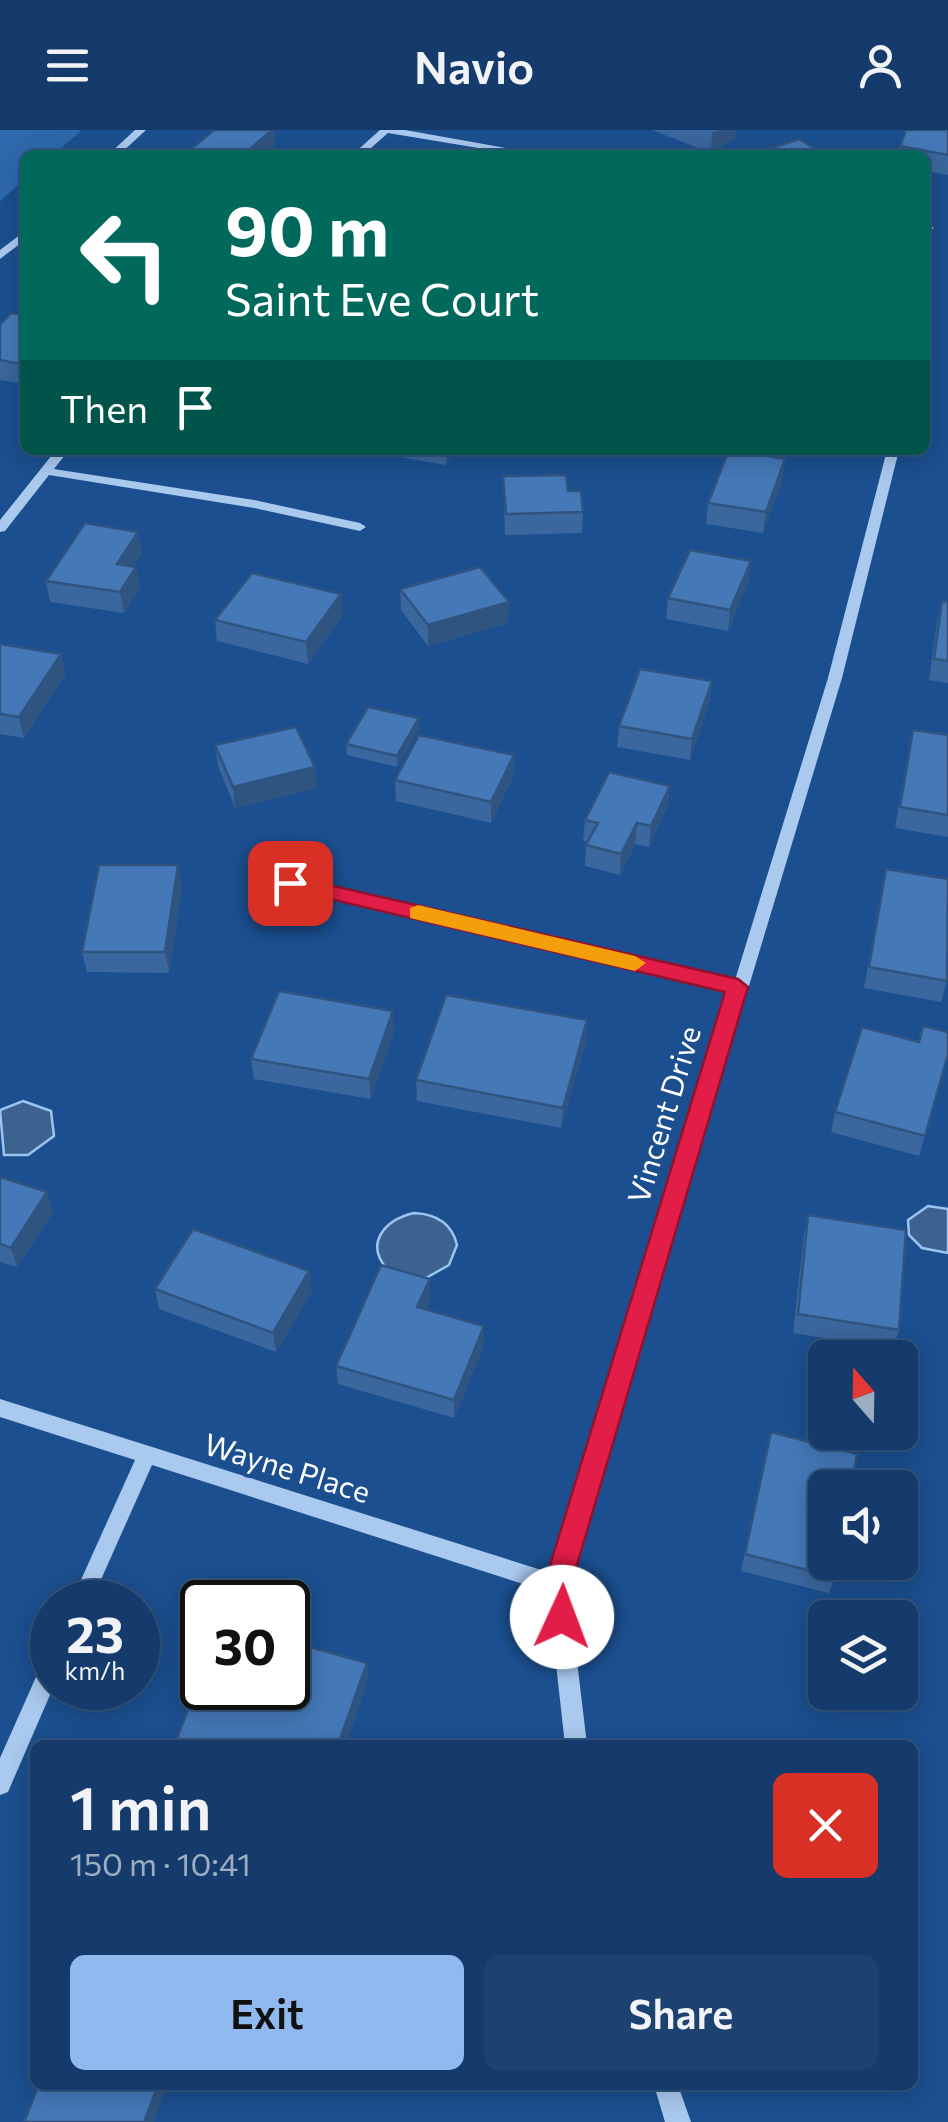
<!DOCTYPE html>
<html lang="en">
<head>
<meta charset="utf-8">
<style>
	body { margin:0; font-family:Commissioner,sans-serif; background:#1d4271; color:#f1f3f6; height:100vh; display:flex; flex-direction:column; font-size:38px; white-space:nowrap }
	* { box-sizing:border-box; margin:0 }
	p { font-size:32px; color:#9dadc1 }
	.icon { flex:none; width:55px; height:55px; fill:none; stroke:currentColor; stroke-width:2; stroke-linecap:round; stroke-linejoin:round }
	.map { position:relative; flex:1; overflow:hidden }
	.drawer { position:absolute; left:30px; top:1610px; width:888px; height:350px; display:flex; flex-direction:column; background:#143b6b; border-radius:15px; box-shadow:0 5px 25px #0003,0 0 0 2px #33557e }
	.drawer>* { flex:none }
	.top-card { position:absolute; left:20px; top:20px; width:910px; height:305px; border-radius:15px; box-shadow:0 5px 25px #0003,0 0 0 2px #33557e; background:#00695c; color:#fff; overflow:hidden }
	.needle { width:65px; rotate:340deg }
	.buttons { position:absolute; left:808px; top:1210px; display:grid; gap:20px }
	.buttons a { display:grid; place-items:center; width:110px; height:110px; border-radius:15px; background:#143b6b; box-shadow:0 5px 25px #0003,0 0 0 2px #33557e; font-size:50px }
	.speed { position:absolute; left:30px; top:1450px; display:flex; gap:20px; font-size:50px; font-weight:700; text-align:center }
	.speed>* { display:grid; place-content:center; width:130px; height:130px; border-radius:50%; background:#143b6b; box-shadow:0 5px 25px #0003,0 0 0 2px #33557e; line-height:1 }
	.speed small { font-size:25px; font-weight:400 }
	.speed .limit { border:5px solid #111; border-radius:15px; background:#fff; color:#111 }
	.pin { position:absolute; display:grid; place-items:center; width:85px; height:85px; color:#fff; margin:-42px; border-radius:20px; box-shadow:0 5px 15px #0006 }
	.me { position:absolute; width:110px; margin:-55px; rotate:2deg; stroke-linejoin:round; filter:drop-shadow(0 0 8px #0008) }
	.turn { display:flex; align-items:center; gap:35px; height:210px; padding:0 40px; font-size:45px }
	.turn .icon { width:130px; height:130px; stroke-width:2.5 }
	.turn b { display:block; font-size:70px; line-height:85px }
	.then { display:flex; align-items:center; height:95px; padding:0 40px; background:#0003; gap:20px; font-size:38px }
	.round { display:grid; place-items:center; flex:none; width:105px; height:105px; border-radius:15px; background:#1d4271 }
	.head { display:flex; align-items:center; justify-content:space-between; height:170px; padding:0 40px }
	h1 { font-size:60px; font-weight:600; line-height:75px }
	.action { display:flex; gap:20px; margin-top:auto; padding:20px 40px }
	.action a { flex:1; height:115px; border-radius:15px; background:#90b9f0; color:#111; font-size:40px; font-weight:600; line-height:115px; text-align:center }
	.action a+a { background:#1d4271; color:#f1f3f6 }
	header { display:flex; justify-content:space-between; align-items:center; height:130px; padding:0 40px; background:#143b6b; font-size:45px; font-weight:600 }
	.map>svg:first-child { display:block }
	.green { fill:#2e69ad }
	.water { fill:#3c6290; stroke:#9cc4f0; stroke-width:2.5 }
	.lines { fill:none; stroke-linecap:round; stroke-linejoin:round }
	.minor { fill:#a9c9ee; fill-rule:evenodd }
	.wall { fill:#3a679d }
	.shaded-wall { fill:#305480 }
	.building { fill:#4478b7; stroke:#305480; stroke-width:2.5 }
	.route { fill:#e11d48; stroke:#92132f; stroke-width:2.5 }
	.slow { fill:#f59e0b }
	.labels { text-anchor:middle; stroke-width:8; stroke-linejoin:round; paint-order:stroke }
	.street-label { font-size:30px; fill:#fff; stroke:#1b4f8f }
</style>
</head>
<body>
<header><svg class="icon" aria-label="menu" viewBox="0 0 24 24"><path d="M4 6h16M4 12h16M4 18h16"/></svg>Navio<svg class="icon" aria-label="person" viewBox="0 0 24 24"><circle cx="12" cy="8" r="4"/><path d="M4 21q1-7 8-7t8 7"/></svg></header>
<div class="map">
<svg width="948" height="1992" viewBox="0 0 948 1992">
	<rect width="100%" height="100%" fill="#1b4f8f"/>
	<path class="green" d="M0 0H82L53 25H25V49L0 71Z"/>
	<g class="water">
		<path d="M23 971 51 981 54 1006 28 1025H4L0 980Z"/>
		<path d="M928 1076 948 1079V1123L922 1118 909 1105 908 1090Z"/>
		<path d="M414 1083C435 1084 452 1093 457 1115L449 1135 426 1148 388 1140C364 1114 384 1090 414 1083Z"/>
	</g>
	<g class="lines">
		<g class="minor">
			<path d="M135 0H146L119 25H108Z"/>
			<path d="M380 0H405L545 25H521L388 3 363 25H352Z"/>
			<path d="M925 96 929 95 934 98 925 102Z"/>
			<path d="M25 101V110L0 129V120Z"/>
			<path d="M56 320H69L54 339 254 370 360 393 366 397 360 401 254 378 49 345 5 401 0 402V390Z"/>
			<path d="M887 320H899L842 548 568 1455 587 1615H565L548 1462 152 1335 91 1472H71L135 1330 0 1287V1269L551 1443 731 861 290 758 282 753 290 748 735 850 828 548Z"/>
			<path d="M52 1526 53 1558 8 1662 0 1665V1628L44 1529Z"/>
			<path d="M654 1955H678L691 1992H665Z"/>
		</g>
	</g>
	<g class="wall">
		<path d="M274 0 275 18 267 25H192L191 19Z"/>
		<path d="M652 0H736L735 9 711 23Z"/>
		<path d="M948 0V45L925 41V25H899L900 16Z"/>
		<path d="M25 185V254L0 250V195Z"/>
		<path d="M371 320H455L446 335 371 322Z"/>
		<path d="M785 329 782 350 763 403 706 394 708 373Z"/>
		<path d="M503 346 568 361 583 382 582 403 505 405Z"/>
		<path d="M142 423 133 436 136 437 140 458 124 483 50 472 46 451Z"/>
		<path d="M751 431 748 452 728 501 666 489 668 468Z"/>
		<path d="M400 459 508 493 428 516 401 480Z"/>
		<path d="M942 471 948 472V553L929 550 937 492Z"/>
		<path d="M343 485 308 534 217 511 215 490Z"/>
		<path d="M0 514 61 524 65 545 24 608 0 604Z"/>
		<path d="M712 551 709 572 690 630 617 617 619 596Z"/>
		<path d="M419 588V599L397 637 347 625 346 614Z"/>
		<path d="M913 600 948 605V707L895 698Z"/>
		<path d="M215 615 317 658 235 678 218 636Z"/>
		<path d="M514 625 513 647 491 693 396 671 395 650Z"/>
		<path d="M670 656 667 677 649 717 635 714 620 745 585 736 586 715 588 712 583 711 585 690Z"/>
		<path d="M886 739 947 851 941 872 864 858Z"/>
		<path d="M182 756 169 843 87 842 82 822Z"/>
		<path d="M394 901 371 969 254 949 251 929Z"/>
		<path d="M586 911 561 998 417 971 416 950Z"/>
		<path d="M948 924 919 1026 831 1002 835 982Z"/>
		<path d="M0 1047 53 1082 17 1137 0 1132Z"/>
		<path d="M808 1085 899 1200 893 1219 793 1203 804 1104Z"/>
		<path d="M155 1159 312 1161 276 1222 159 1179Z"/>
		<path d="M431 1168 426 1180 484 1196V1215L454 1288 338 1254 336 1236Z"/>
		<path d="M766 1320 835 1447 829 1463 741 1441Z"/>
		<path d="M367 1533 368 1549 346 1615H179L177 1608Z"/>
	</g>
	<g class="shaded-wall">
		<path d="M274 0 275 18 267 25H243Z"/>
		<path d="M719 0H736L735 9 711 23 712 3Z"/>
		<path d="M446 320H455L446 335Z"/>
		<path d="M785 329 782 350 763 403 766 382Z"/>
		<path d="M138 402 142 423 121 455 117 434Z"/>
		<path d="M751 431 748 452 728 501 730 480Z"/>
		<path d="M136 437 140 458 124 483 120 462Z"/>
		<path d="M341 464 343 485 308 534 306 512Z"/>
		<path d="M509 472 508 493 428 516V495Z"/>
		<path d="M61 524 65 545 24 608 19 587Z"/>
		<path d="M712 551 709 572 690 630 692 609Z"/>
		<path d="M419 588V599L397 637V626Z"/>
		<path d="M514 625 513 647 491 693V672Z"/>
		<path d="M315 637 317 658 235 678 233 657Z"/>
		<path d="M670 656 667 677 649 717 651 696Z"/>
		<path d="M637 693 635 714 620 745 621 724Z"/>
		<path d="M178 735 182 756 169 843 165 822Z"/>
		<path d="M393 881 394 901 371 969 369 949Z"/>
		<path d="M587 890 586 911 561 998 563 978Z"/>
		<path d="M47 1062 53 1082 17 1137 11 1118Z"/>
		<path d="M309 1141 312 1161 276 1222 273 1203Z"/>
		<path d="M430 1149 431 1168 418 1196 417 1177Z"/>
		<path d="M484 1196V1215L454 1288V1270Z"/>
		<path d="M367 1533 368 1549 346 1615H338Z"/>
		<path d="M158 1955H167L154 1992H144Z"/>
	</g>
	<g class="building">
		<path d="M214 0H272L243 25H221L191 19Z"/>
		<path d="M906 0H948V25L900 16Z"/>
		<path d="M799 9 826 25H775L766 20Z"/>
		<path d="M11 183 25 185V235L0 230V195Z"/>
		<path d="M729 320 785 329 766 382 708 373Z"/>
		<path d="M566 345 568 361H581L583 382 506 384 503 346Z"/>
		<path d="M85 393 138 402 117 434 136 437 120 462 46 451Z"/>
		<path d="M690 420 751 431 730 480 668 468Z"/>
		<path d="M480 437 509 472 428 495 400 459Z"/>
		<path d="M252 443 341 464 306 512 215 490Z"/>
		<path d="M942 471 948 472V531L934 529Z"/>
		<path d="M0 514 61 524 19 587 0 584Z"/>
		<path d="M640 539 712 551 692 609 619 596Z"/>
		<path d="M368 577 419 588 397 626 346 614Z"/>
		<path d="M296 597 315 637 233 657 215 615Z"/>
		<path d="M913 600 948 605V685L900 677Z"/>
		<path d="M419 605 514 625 491 672 395 650Z"/>
		<path d="M609 642 670 656 651 696 637 693 621 724 586 715 598 693 585 690Z"/>
		<path d="M99 735H178L165 822H82Z"/>
		<path d="M886 739 948 749 947 851 869 837Z"/>
		<path d="M279 861 393 881 369 949 251 929Z"/>
		<path d="M446 865 587 890 563 978 416 950Z"/>
		<path d="M923 896 948 902V924L925 1006 835 982 862 897 919 912Z"/>
		<path d="M0 1047 47 1062 11 1118 0 1114Z"/>
		<path d="M808 1085 906 1100 899 1200 798 1184Z"/>
		<path d="M193 1099 309 1141 273 1203 155 1159Z"/>
		<path d="M381 1135 430 1149 417 1177 484 1196 454 1270 336 1236Z"/>
		<path d="M771 1302 857 1324 851 1358H825V1432H837L835 1447 745 1424Z"/>
		<path d="M288 1511 367 1533 338 1615H200L177 1608 202 1544V1558H288Z"/>
		<path d="M39 1955H158L144 1992H24Z"/>
	</g>
	<path class="route" d="M290 746 738 849 748 857 571 1455 575 1487 571 1496 562 1500 552 1496 544 1455 725 862 283 758 280 753Z"/>
	<path class="slow" d="M418 775 635 826 646 833 635 841 410 788V778Z"/>
	<g class="labels">
		<g class="street-label">
			<text transform="translate(665 985) rotate(-73)" y="10">Vincent Drive</text>
			<text transform="translate(287 1339) rotate(17)" y="10">Wayne Place</text>
		</g>
	</g>
</svg>
<div class="buttons">
<a><svg class="needle" viewBox="-14 -14 28 28"><path d="M0-13l5 13h-10z" fill="#e53935"/><path d="M0 13l5-13h-10z" fill="#9dadc1"/></svg></a>
<a><svg class="icon" aria-label="sound" viewBox="0 0 24 24"><path d="M4 9h4l5-4v14l-5-4H4zM17 9q2 3 0 6"/></svg></a>
<a><svg class="icon" aria-label="layers" viewBox="0 0 24 24"><path d="M12 4l9 5-9 5-9-5zM3 14l9 5 9-5"/></svg></a>
</div>
<div class="speed"><div>23<small>km/h</small></div><div class="limit">30</div></div>
<div class="pin" style="left:290px;top:753px;background:#d93025"><svg class="icon" aria-label="arrive" viewBox="0 0 24 24"><path d="M6 21V4h12l-3 4 3 4H6"/></svg></div>
<svg class="me" style="left:562px;top:1487px" viewBox="-20 -20 40 40"><circle r="19" fill="#fff"/><path d="M0-13L10 11 0 6-10 11z" fill="#e11d48"/></svg>
<div class="top-card">
<div class="turn"><svg class="icon" aria-label="left" viewBox="0 0 24 24"><path d="M17 20v-9H6M10 6l-5 5 5 5"/></svg><div><b>90 m</b>Saint Eve Court</div></div>
<div class="then">Then<svg class="icon" aria-label="arrive" viewBox="0 0 24 24"><path d="M6 21V4h12l-3 4 3 4H6"/></svg></div>
</div>
<section class="drawer">
<div class="head"><div><h1>1 min</h1><p>150 m · 10:41</p></div><a class="round" style="background:#d93025;color:#fff"><svg class="icon" aria-label="close" viewBox="0 0 24 24"><path d="M6 6l12 12M18 6L6 18"/></svg></a></div>
<div class="action"><a>Exit</a><a>Share</a></div>
</section>
</div>
</body>
</html>
